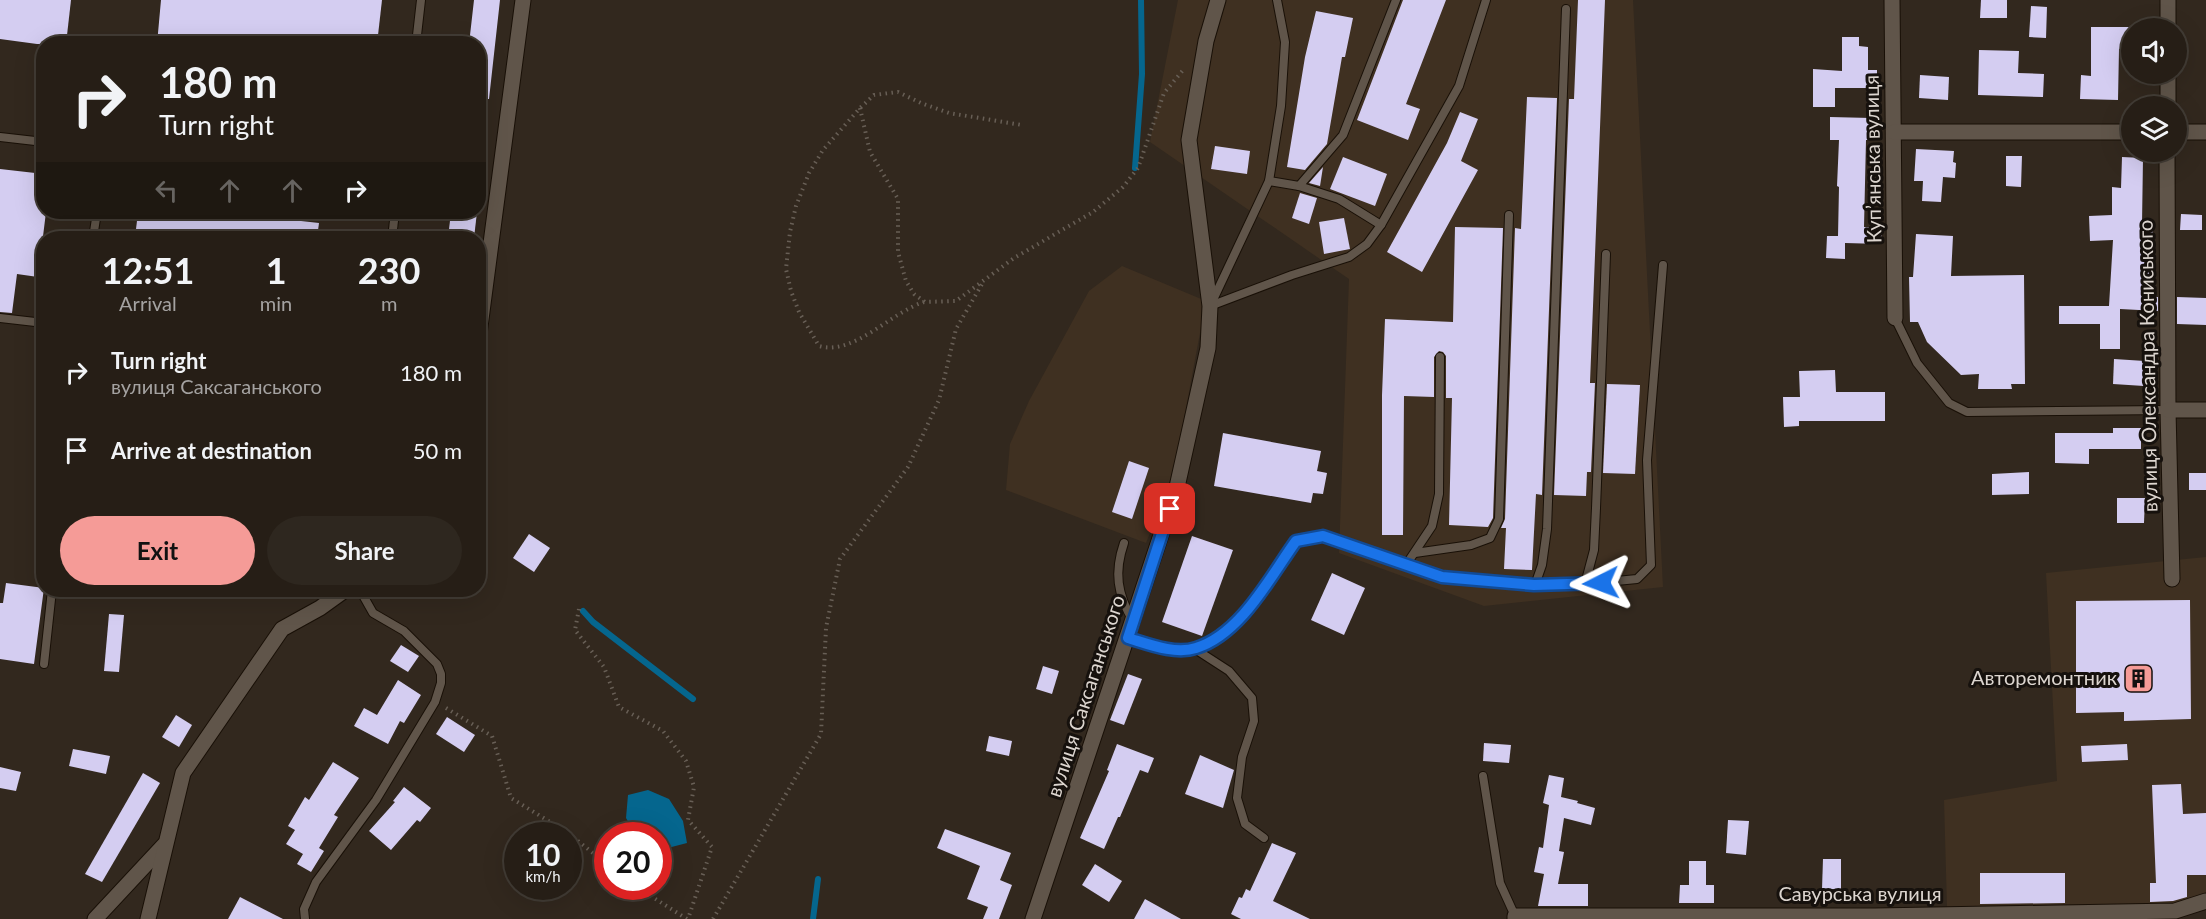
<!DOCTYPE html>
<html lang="en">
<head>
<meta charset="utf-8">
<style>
	body { margin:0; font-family:Lato,sans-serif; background:#2e271f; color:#f1f3f6; height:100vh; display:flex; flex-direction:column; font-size:22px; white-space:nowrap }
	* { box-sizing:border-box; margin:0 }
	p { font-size:20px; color:#a4a2a1 }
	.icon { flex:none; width:33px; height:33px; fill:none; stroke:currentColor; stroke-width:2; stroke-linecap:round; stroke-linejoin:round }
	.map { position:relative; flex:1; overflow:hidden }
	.details { position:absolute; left:36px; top:231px; width:450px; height:366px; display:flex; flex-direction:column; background:#261e16; border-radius:24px; box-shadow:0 6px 24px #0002,0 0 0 2px #423c35 }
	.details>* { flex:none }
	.guide { position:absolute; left:36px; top:36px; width:450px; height:183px; border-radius:24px; box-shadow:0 6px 24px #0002,0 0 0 2px #423c35; background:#261e16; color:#f1f3f6; overflow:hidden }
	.buttons { position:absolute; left:2121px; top:18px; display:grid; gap:12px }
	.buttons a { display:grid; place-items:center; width:66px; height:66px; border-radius:50%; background:#261e16; box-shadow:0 6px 24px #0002,0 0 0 2px #423c35; font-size:30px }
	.speed { position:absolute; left:504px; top:822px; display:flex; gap:12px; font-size:30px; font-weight:700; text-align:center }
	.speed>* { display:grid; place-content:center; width:78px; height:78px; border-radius:50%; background:#261e16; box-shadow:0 6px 24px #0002,0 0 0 2px #423c35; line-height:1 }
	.speed small { font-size:15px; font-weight:400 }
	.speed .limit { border:9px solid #d22; background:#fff; color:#111 }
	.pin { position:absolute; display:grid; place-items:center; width:51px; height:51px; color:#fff; margin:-26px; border-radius:12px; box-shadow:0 3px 9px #0006 }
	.me { position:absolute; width:66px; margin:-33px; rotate:267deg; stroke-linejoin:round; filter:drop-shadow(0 0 4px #0008) }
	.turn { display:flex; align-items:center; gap:21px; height:126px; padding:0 24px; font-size:27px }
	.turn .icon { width:78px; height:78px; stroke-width:2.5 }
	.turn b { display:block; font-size:42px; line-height:51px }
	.lanes { display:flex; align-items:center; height:57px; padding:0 24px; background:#0003; justify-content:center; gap:30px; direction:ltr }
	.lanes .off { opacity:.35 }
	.eta { display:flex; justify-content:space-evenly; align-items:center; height:102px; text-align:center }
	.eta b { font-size:36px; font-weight:700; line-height:42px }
	.action { display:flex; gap:12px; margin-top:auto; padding:12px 24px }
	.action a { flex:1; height:69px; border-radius:36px; background:#f59b97; color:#111; font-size:24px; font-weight:700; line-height:69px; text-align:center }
	.action a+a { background:#2e271f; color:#f1f3f6 }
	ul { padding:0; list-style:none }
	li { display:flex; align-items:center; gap:18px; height:78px; padding:0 24px }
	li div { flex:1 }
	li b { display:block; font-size:22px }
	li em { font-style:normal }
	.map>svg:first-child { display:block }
	.built { fill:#3f3021 }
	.water { fill:#05668e }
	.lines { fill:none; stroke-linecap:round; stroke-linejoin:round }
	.stream { stroke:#05668e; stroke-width:6 }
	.building { fill:#d4cdf1 }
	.lane-casing { stroke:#191007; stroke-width:10 }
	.street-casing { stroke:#191007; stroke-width:17 }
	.path { stroke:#685f56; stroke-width:4; stroke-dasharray:1.5 4.5; stroke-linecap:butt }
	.lane { stroke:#60554a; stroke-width:8 }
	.street { stroke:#60554a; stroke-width:15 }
	.route-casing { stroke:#114b97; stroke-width:15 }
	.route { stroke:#1a73e8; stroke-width:10 }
	.labels { text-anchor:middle; stroke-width:6; stroke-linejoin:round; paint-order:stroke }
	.street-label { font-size:20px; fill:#dcd5cf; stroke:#16110d }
	.poi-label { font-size:20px; fill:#dcd5cf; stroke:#16110d; text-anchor:end }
</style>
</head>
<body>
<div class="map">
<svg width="2206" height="919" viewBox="0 0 2206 919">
	<rect width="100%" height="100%" fill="#32281e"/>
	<g class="built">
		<path d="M1178 0H1633L1663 587 1484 606 1339 553 1349 279 1150 142Z"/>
		<path d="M1122 266 1206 301 1174 472 1146 543 1006 490 1010 444 1029 401 1089 291Z"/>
		<path d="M2206 557V896L2173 906 1947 907 1944 800 2057 781 2046 573Z"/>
	</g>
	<path class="water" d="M648 790 669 799 683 821 687 843 660 850 659 849 658 836 636 835 626 818 628 795Z"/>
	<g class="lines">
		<g class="stream">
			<path d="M1135 168 1142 74 1141 0"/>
			<path d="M583 611 593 622 693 699"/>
			<path d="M813 919 818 879"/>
		</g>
	</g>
	<g class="building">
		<path d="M0 0H71L66 44H37L0 39Z"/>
		<path d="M161 0H382L377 44H157Z"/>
		<path d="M474 0H500L489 99H478V44H469Z"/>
		<path d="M1403 0H1446L1406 104 1420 109 1408 140 1357 120Z"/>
		<path d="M1578 0H1605L1590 383H1595L1591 472H1587L1586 496 1554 495 1569 99H1574Z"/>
		<path d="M1981 0H2007V18H1980Z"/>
		<path d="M2031 6 2047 7 2046 38 2029 37Z"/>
		<path d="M1316 11 1353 18 1345 57H1342L1327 144 1305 170 1287 167 1305 57Z"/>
		<path d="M2091 27H2132V49H2119L2118 100 2080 99 2081 75 2091 76Z"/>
		<path d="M1842 37H1859V46L1868 47V70H1877V88H1835V107H1813V69L1842 71Z"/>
		<path d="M1979 50 2019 51 2018 73 2044 74 2043 97 1978 95Z"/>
		<path d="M1920 75 1949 77 1948 100 1919 98Z"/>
		<path d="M1527 97 1557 98 1542 495 1536 494 1532 570 1504 569 1506 528H1501L1505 519 1515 228 1521 229Z"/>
		<path d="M1460 112 1478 119 1461 161 1478 170 1422 272 1387 252 1447 143Z"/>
		<path d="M1830 117 1871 118V140H1866L1864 227 1882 228 1881 244 1845 243V259L1826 258 1827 236H1838L1839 187 1837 186 1839 140H1830Z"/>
		<path d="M1215 146 1250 151 1247 174 1211 169Z"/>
		<path d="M1916 149 1954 151 1953 162 1956 163 1955 178 1943 177 1941 202 1922 201 1923 181H1914Z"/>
		<path d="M2006 156H2022L2021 187 2006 186Z"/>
		<path d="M1343 157 1387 174 1375 206 1330 189Z"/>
		<path d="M2122 157 2143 158 2142 224 2153 225 2150 297H2158V311L2120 309V349H2100V324H2059V306H2109L2113 240 2090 241 2089 216 2112 215V187L2121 188Z"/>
		<path d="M1323 167 1320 186 1309 183Z"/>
		<path d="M0 169 44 174V212H46L38 277 17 274 12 313 0 312Z"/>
		<path d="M1300 193 1317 198 1309 224 1292 218Z"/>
		<path d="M138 212H222L319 223 317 238H135Z"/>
		<path d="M451 212H477L474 238H448Z"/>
		<path d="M2181 214 2202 215V230H2180Z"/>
		<path d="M1344 218 1350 249 1324 254 1319 222Z"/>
		<path d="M1455 227 1503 228 1493 518 1488 527 1449 525 1452 398H1446V356L1443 352 1439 351 1434 357V397L1404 396 1403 535H1382V395L1385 319 1453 322Z"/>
		<path d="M1916 234 1953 236 1951 276 2024 275 2025 384H2011L2012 389H1978L1979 374 1961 375 1927 342 1918 322H1910L1909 277H1913Z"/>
		<path d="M2177 297 2206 298V325L2177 324Z"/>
		<path d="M2114 359 2145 361 2144 386 2113 384Z"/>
		<path d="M1835 370 1836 392H1885V421H1799V426L1784 427 1783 397H1800L1799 371Z"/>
		<path d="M1607 384 1640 385 1635 474 1603 473Z"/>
		<path d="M2113 428H2141V449H2089V464L2055 463V433H2113Z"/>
		<path d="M1223 433 1321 451 1317 471 1327 473 1323 494 1313 493 1311 503 1214 486Z"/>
		<path d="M1129 461 1149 468 1132 519 1112 512Z"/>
		<path d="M2029 472V494L1992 495V474Z"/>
		<rect x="2189" y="473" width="17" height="17"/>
		<path d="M2117 498H2145L2144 523H2117Z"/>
		<path d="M529 534 550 548 534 572 513 558Z"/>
		<path d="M1192 536 1233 550 1202 636 1162 622Z"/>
		<path d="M1332 573 1365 588 1344 635 1311 620Z"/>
		<path d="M6 583 44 588 34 664 0 659V603H3Z"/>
		<path d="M2190 600 2191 719 2124 721V712L2076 713V601Z"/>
		<path d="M109 614 124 615 119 672 104 671Z"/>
		<path d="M401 645 419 656 408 672 390 661Z"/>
		<path d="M1043 666 1059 671 1052 694 1036 689Z"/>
		<path d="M1128 674 1142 679 1124 725 1110 720Z"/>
		<path d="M398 680 421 695 404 723 400 721 388 744 354 726 364 708 377 715Z"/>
		<path d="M176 715 192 725 179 747 162 737Z"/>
		<path d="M447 717 475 735 464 752 436 734Z"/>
		<path d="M989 736 1012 741 1009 756 986 751Z"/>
		<path d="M1484 743 1511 745 1509 763 1483 761Z"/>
		<path d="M1117 744 1154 758 1148 773 1140 770 1120 817H1118L1104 849 1080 838 1109 771 1107 770Z"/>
		<path d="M2127 744 2128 760 2082 762 2081 746Z"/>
		<path d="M73 749 110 756 106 774 69 766Z"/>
		<path d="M1200 755 1234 770 1223 808 1185 794Z"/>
		<path d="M333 762 359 778 334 815 338 817 319 848 324 851 311 872 297 864 303 854 286 844 295 830 288 826 305 797 309 800Z"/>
		<path d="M0 767 21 772 16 791 0 788Z"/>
		<path d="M143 773 160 783 102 882 85 874Z"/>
		<path d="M1549 775 1564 778 1561 797 1578 801 1577 803 1595 808 1591 825 1564 818 1559 851 1564 852 1558 884H1588V906H1538L1544 874 1534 872 1539 847 1543 848 1549 805 1543 803Z"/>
		<path d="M2181 784 2183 814 2206 813V875H2187V897L2173 901 2150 902V883H2156L2152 785Z"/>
		<path d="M404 787 431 808 420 822 417 820 391 850 369 831 395 802 393 801Z"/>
		<path d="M1728 820 1749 821 1746 855 1726 853Z"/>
		<path d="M945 829 1011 853 1000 880 1012 885 999 919H983L988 907 967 899 980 866 937 848Z"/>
		<path d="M1272 843 1296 853 1273 901 1310 919H1241L1231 914 1239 897 1242 898 1246 889 1250 891Z"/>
		<path d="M1823 859H1841V889H1822Z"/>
		<path d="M1689 861H1706V885H1714V903H1679L1680 885H1689Z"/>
		<path d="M1095 864 1122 881 1109 902 1082 885Z"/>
		<path d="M1980 873H2065V903L1980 904Z"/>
		<path d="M240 897 283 919H228Z"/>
		<path d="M1145 899 1181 919H1134Z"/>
	</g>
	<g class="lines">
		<defs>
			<g id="lane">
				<path d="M416 44 421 0"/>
				<path d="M0 137 44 142"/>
				<path d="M1269 181 1299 186 1339 199 1381 225"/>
				<path d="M1299 186 1343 135 1396 0"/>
				<path d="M93 238 97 212"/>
				<path d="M392 238 395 212"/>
				<path d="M1212 302 1269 181 1281 106 1285 42 1277 0"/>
				<path d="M1210 306 1292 275 1349 257 1367 244 1381 225 1459 86 1486 0"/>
				<path d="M0 318 44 323"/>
				<path d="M1895 318 1917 363 1949 403 1967 412 2168 410"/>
				<path d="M1124 543C1114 572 1117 594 1133 621"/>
				<path d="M1415 553 1471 545 1490 538 1499 519 1509 215"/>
				<path d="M1406 565 1432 526 1439 494 1440 357"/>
				<path d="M1585 584 1594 550 1596 508 1606 254"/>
				<path d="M1535 585 1542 565 1547 529 1566 9"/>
				<path d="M1128 638C1148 644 1175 655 1196 648 1241 634 1270 577 1296 541L1323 536 1442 577 1535 585 1585 584 1637 579 1651 565 1647 460 1663 265"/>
				<path d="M1195 649 1229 671 1252 698 1254 721 1242 757 1237 798 1245 824 1264 838"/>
				<path d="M44 664 52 590"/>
				<path d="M1483 776 1500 883 1515 916"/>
				<path d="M305 919 304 909 316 882 376 800 435 702 441 683V674L437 664 404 631 373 613 360 590"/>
			</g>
			<g id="street">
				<path d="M1892 0 1895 318"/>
				<path d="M2168 0V28"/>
				<path d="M2168 74V106"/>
				<path d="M1894 132H2132"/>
				<path d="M2176 132H2206"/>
				<path d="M2167 152 2168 410 2172 579"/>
				<path d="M478 342 523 0"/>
				<path d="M2168 410H2206"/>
				<path d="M95 919 164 845"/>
				<path d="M148 919 183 773 282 629 320 608 345 590"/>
				<path d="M1033 919 1177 487 1208 348 1210 306 1189 140 1206 41 1218 0"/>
				<path d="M1515 919V916H1875L2175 911 2206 901"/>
			</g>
		</defs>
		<use href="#lane" class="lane-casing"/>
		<use href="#street" class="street-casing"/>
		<g class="path">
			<path d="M860 108 870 152 898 199V252L906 281 914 294 925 302 956 301 1014 258 1093 212 1123 187 1138 168 1164 93 1184 69"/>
			<path d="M924 302C891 312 854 356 819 346L799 312 791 291 786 269 790 232 796 206 809 173 823 150 860 108 874 95 898 92 921 103 949 113 1022 125"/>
			<path d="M579 609 575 630 604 667 619 707 663 731 686 761 694 787 688 820 712 847 688 919"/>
			<path d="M446 708 492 736 511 798 568 833 608 865"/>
			<path d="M635 886 687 919"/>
			<path d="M713 919 821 734 826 628 840 559 908 467 939 400 956 329 982 284"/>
		</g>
		<use href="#lane" class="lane"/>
		<use href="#street" class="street"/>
	</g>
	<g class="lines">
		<defs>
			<path id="route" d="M1170 509 1128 638C1148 644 1175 655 1196 648 1241 634 1270 577 1296 541L1323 536 1442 577 1534 585 1601 583"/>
		</defs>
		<use href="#route" class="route-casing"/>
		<use href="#route" class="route"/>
	</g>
	<defs>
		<symbol id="building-square" viewBox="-11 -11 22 22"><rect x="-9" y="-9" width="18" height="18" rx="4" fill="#f59b97" stroke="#16110d"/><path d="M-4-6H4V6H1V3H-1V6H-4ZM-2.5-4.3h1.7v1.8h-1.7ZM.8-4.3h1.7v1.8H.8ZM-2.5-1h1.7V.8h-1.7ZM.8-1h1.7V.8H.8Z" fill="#111"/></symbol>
	</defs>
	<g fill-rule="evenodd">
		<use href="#building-square" x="2122" y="662" width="33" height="33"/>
	</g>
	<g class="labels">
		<g class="street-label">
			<text transform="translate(1873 159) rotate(-91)" y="7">Купʼянська вулиця</text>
			<text transform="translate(2148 366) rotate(-91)" y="7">вулиця Олександра Кониського</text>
			<text transform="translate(1086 696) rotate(-72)" y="7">вулиця Саксаганського</text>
			<text x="1860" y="901">Савурська вулиця</text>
		</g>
		<g class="poi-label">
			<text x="2117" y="685">Авторемонтник</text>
		</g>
	</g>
</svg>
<div class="buttons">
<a><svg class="icon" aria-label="sound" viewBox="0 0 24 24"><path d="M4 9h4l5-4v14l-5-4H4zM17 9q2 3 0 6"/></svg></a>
<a><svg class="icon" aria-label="layers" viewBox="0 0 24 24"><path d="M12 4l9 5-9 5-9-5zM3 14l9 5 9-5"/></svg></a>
</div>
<div class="speed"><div>10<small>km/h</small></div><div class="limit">20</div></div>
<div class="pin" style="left:1170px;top:509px;background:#d93025"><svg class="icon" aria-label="arrive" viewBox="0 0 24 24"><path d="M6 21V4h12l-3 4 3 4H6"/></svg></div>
<svg class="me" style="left:1601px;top:583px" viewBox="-20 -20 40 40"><path d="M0-17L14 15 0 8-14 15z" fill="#1a73e8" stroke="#fff" stroke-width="4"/></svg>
<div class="guide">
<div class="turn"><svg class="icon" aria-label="right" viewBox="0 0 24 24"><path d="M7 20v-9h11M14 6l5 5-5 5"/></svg><div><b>180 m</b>Turn right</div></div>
<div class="lanes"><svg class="icon off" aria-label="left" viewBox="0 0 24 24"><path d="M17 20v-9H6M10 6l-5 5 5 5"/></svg><svg class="icon off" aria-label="ahead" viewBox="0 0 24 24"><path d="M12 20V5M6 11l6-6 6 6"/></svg><svg class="icon off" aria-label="ahead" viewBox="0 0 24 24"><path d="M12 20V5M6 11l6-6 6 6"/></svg><svg class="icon" aria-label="right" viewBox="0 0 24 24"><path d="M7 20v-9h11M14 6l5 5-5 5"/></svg></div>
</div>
<section class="details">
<div class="eta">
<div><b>12:51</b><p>Arrival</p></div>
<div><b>1</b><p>min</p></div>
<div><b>230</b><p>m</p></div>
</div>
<ul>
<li><svg class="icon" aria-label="right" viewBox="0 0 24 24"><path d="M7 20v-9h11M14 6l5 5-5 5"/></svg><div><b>Turn right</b><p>вулиця Саксаганського</p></div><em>180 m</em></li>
<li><svg class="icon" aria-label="arrive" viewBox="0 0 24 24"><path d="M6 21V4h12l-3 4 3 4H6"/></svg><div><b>Arrive at destination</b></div><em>50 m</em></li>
</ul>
<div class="action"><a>Exit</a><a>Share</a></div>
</section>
</div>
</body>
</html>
